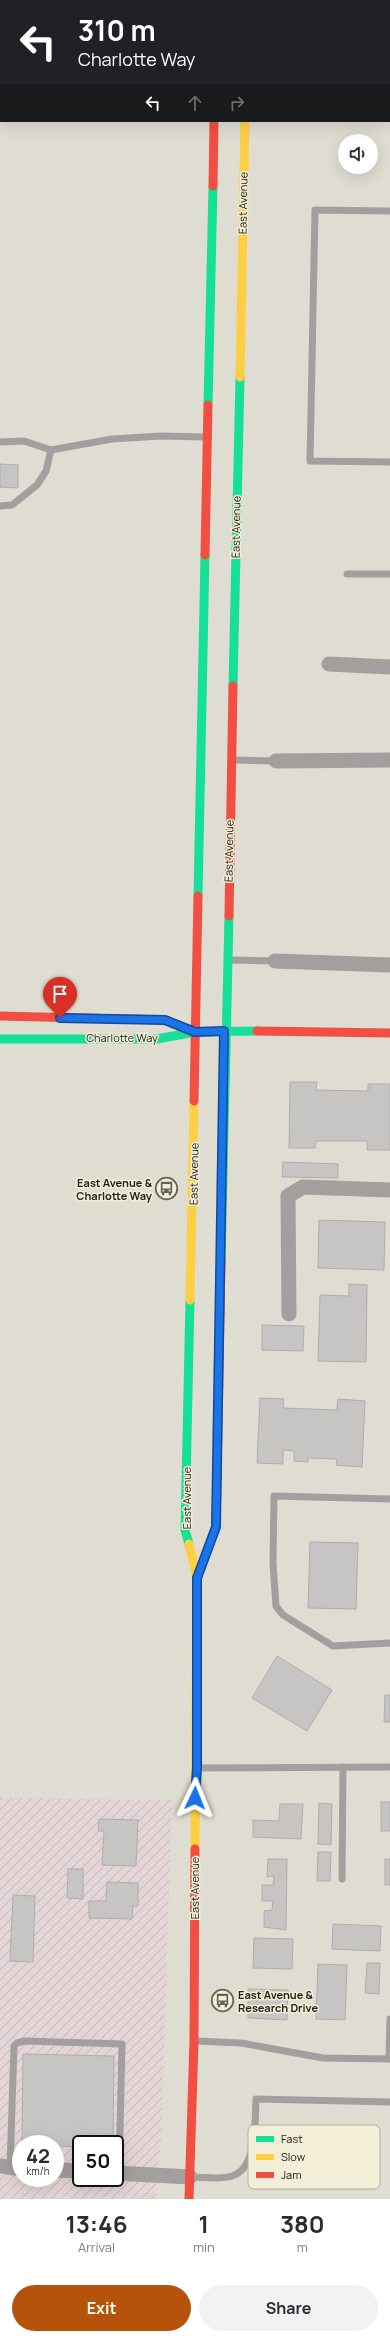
<!DOCTYPE html>
<html lang="en">
<head>
<meta charset="utf-8">
<style>
	body { margin:0; font-family:Manrope,sans-serif; background:#f2f2f3; color:#2b2b33; height:100vh; display:flex; flex-direction:column; font-size:15px; white-space:nowrap }
	* { box-sizing:border-box; margin:0 }
	p { font-size:13px; color:#7c7c81 }
	.icon { flex:none; width:22px; height:22px; fill:none; stroke:currentColor; stroke-width:2; stroke-linecap:round; stroke-linejoin:round }
	.map { position:relative; height:2199px; overflow:hidden }
	.drawer { display:flex; flex-direction:column; background:#fff; flex:1 }
	.drawer>* { flex:none }
	.banner { position:absolute; left:0px; top:0px; width:390px; height:122px; box-shadow:0 4px 16px #0002; background:#202124; color:#fff; overflow:hidden }
	.controls { position:absolute; left:338px; top:134px; display:grid; gap:8px }
	.controls a { display:grid; place-items:center; width:40px; height:40px; border-radius:50%; background:#fff; box-shadow:0 4px 16px #0002; font-size:20px }
	.speed { position:absolute; left:12px; top:2135px; display:flex; gap:8px; font-size:20px; font-weight:700; text-align:center }
	.speed>* { display:grid; place-content:center; width:52px; height:52px; border-radius:50%; background:#fff; box-shadow:0 4px 16px #0002; line-height:1 }
	.speed small { font-size:10px; font-weight:400 }
	.speed .limit { border:2px solid #111; border-radius:6px; background:#fff; color:#111 }
	.pin { position:absolute; display:grid; place-items:center; width:34px; height:34px; color:#fff; margin:-41px -17px; border-radius:50% 50% 50% 0; rotate:-45deg; box-shadow:0 0 4px #0007 }
	.pin .icon { rotate:45deg }
	.me { position:absolute; width:44px; margin:-22px; rotate:2deg; stroke-linejoin:round; filter:drop-shadow(0 0 3px #0008) }
	.turn { display:flex; align-items:center; gap:14px; height:84px; padding:0 12px; font-size:18px }
	.turn .icon { width:52px; height:52px; stroke-width:2.5 }
	.turn b { display:block; font-size:28px; line-height:34px }
	.lanes { display:flex; align-items:center; height:38px; padding:0 12px; background:#0003; justify-content:center; gap:20px; direction:ltr }
	.lanes .off { opacity:.35 }
	.eta { display:flex; justify-content:space-evenly; align-items:center; height:68px; text-align:center }
	.eta b { font-size:24px; font-weight:700; line-height:28px }
	.primary-button { display:flex; gap:8px; margin-top:auto; padding:8px 12px }
	.primary-button a { flex:1; height:46px; border-radius:24px; background:#b45309; color:#fff; font-size:16px; font-weight:700; line-height:46px; text-align:center }
	.primary-button a+a { background:#f2f2f3; color:#2b2b33 }
	.map>svg:first-child { display:block }
	.industrial { fill:url(#industrial-furrows); fill-rule:evenodd }
	.building { fill:#c6c5c3; stroke:#afadac }
	.lines { fill:none; stroke-linecap:round; stroke-linejoin:round }
	.lane { stroke:#a29f9e; stroke-width:7 }
	.street { stroke:#a29f9e; stroke-width:15 }
	.fast { stroke:#16e098; stroke-width:9 }
	.slow { stroke:#ffcf43; stroke-width:9 }
	.jam { stroke:#f24e42; stroke-width:9 }
	.route-casing { stroke:#114b97; stroke-width:10 }
	.route { stroke:#1a73e8; stroke-width:7 }
	.labels { text-anchor:middle; stroke-width:3; stroke-linejoin:round; paint-order:stroke }
	.street-label { font-size:11px; fill:#222119; stroke:#f2eed8 }
	.poi-label { font-size:11px; font-weight:bold; fill:#222119; stroke:#f2eed8; text-anchor:end }
	.key { fill:#f2eed8; stroke:#b4b09f; stroke-width:1 }
	.key-label { font-size:11px; fill:#222119 }
</style>
</head>
<body>
<div class="map">
<svg width="390" height="2199" viewBox="0 0 390 2199">
	<defs>
		<pattern id="industrial-furrows" width="10" height="10" patternUnits="userSpaceOnUse"><rect width="10" height="10" fill="#e3d5d5"/><path d="M-1 1l2-2M0 10L10 0M9 11l2-2" fill="none" stroke="#c2b7b6"/></pattern>
	</defs>
	<rect width="100%" height="100%" fill="#dfddd1"/>
	<path class="industrial" d="M0 1798 172 1800 161 2139 155 2199H0ZM21 2144H55V2178H21ZM81 2144H115V2178H81Z"/>
	<g class="building">
		<path d="M0 464 18 465V488L0 487Z"/>
		<path d="M290 1082H317L316 1090 368 1091V1084H390V1150H367V1141H316L315 1148H289Z"/>
		<path d="M283 1162 338 1164V1178L282 1177Z"/>
		<path d="M319 1220 385 1222 384 1270 318 1268Z"/>
		<path d="M349 1284 367 1285 366 1362 318 1361 320 1295 349 1296Z"/>
		<path d="M262 1325 304 1326 303 1351 262 1350Z"/>
		<path d="M260 1398 284 1399 283 1408 337 1410 338 1399 365 1401 362 1467 336 1465 337 1459 308 1458V1462L294 1461V1451L283 1450V1464L257 1463Z"/>
		<path d="M310 1542 358 1543 356 1609 308 1608Z"/>
		<path d="M277 1656 332 1690 307 1731 252 1698Z"/>
		<path d="M385 1695H390V1722H384Z"/>
		<rect x="381" y="1802" width="9" height="29"/>
		<path d="M319 1803 332 1804 331 1845 318 1844Z"/>
		<path d="M280 1804H303L301 1839 253 1837V1820L279 1821Z"/>
		<path d="M99 1819 138 1820 136 1866 102 1865 104 1831H98Z"/>
		<path d="M318 1852H331L330 1881H317Z"/>
		<path d="M268 1859H287L286 1930 264 1927V1911L272 1910 273 1901H262V1885H273L274 1876 267 1877Z"/>
		<rect x="385" y="1859" width="5" height="26"/>
		<path d="M68 1869H83V1899L67 1898Z"/>
		<path d="M107 1882 138 1883V1906H133L132 1919 89 1918V1901H106Z"/>
		<path d="M13 1895 35 1896 33 1962 10 1961Z"/>
		<path d="M333 1924 381 1926 380 1951 332 1949Z"/>
		<path d="M254 1938 293 1939 292 1969 253 1968Z"/>
		<path d="M367 1963H380L379 1994 365 1993Z"/>
		<path d="M318 1964 347 1965 345 2020 316 2019Z"/>
		<path d="M248 1989 288 1990 287 2020 248 2018Z"/>
		<path d="M23 2054 114 2056 113 2144H81V2147L22 2144Z"/>
	</g>
	<g class="lines">
		<g class="lane">
			<path d="M390 211 315 210 310 461 390 462"/>
			<path d="M0 442 24 441 51 450 112 439 161 436 206 437"/>
			<path d="M0 506 12 505 37 485 46 471 51 450"/>
			<path d="M347 574H390"/>
			<path d="M233 760 276 761"/>
			<path d="M229 960 275 961"/>
			<path d="M390 1499 274 1496 273 1563 276 1606 283 1615 333 1646 390 1643"/>
			<path d="M198 1768 390 1767"/>
			<path d="M342 1879 343 1767"/>
			<path d="M196 2041 241 2043 323 2058 390 2059"/>
			<path d="M389 2059 390 2019"/>
			<path d="M10 2168 14 2046 17 2043 25 2041 122 2044 119 2173"/>
			<path d="M192 2177C204 2177 220 2180 232 2176 257 2169 255 2121 256 2099L390 2102"/>
		</g>
		<g class="street">
			<path d="M389 7H390"/>
			<path d="M329 664 390 667"/>
			<path d="M276 761 390 760"/>
			<path d="M275 961 390 965"/>
			<path d="M289 1314 288 1196 303 1187 390 1190"/>
			<path d="M0 2166 21 2169"/>
			<path d="M55 2170 81 2171"/>
			<path d="M115 2173 190 2177"/>
		</g>
		<g class="fast">
			<path d="M208 405 213 186"/>
			<path d="M233 686 240 377"/>
			<path d="M198 896 205 555"/>
			<path d="M0 1039H157L195 1032 257 1031"/>
			<path d="M221 1262 229 916"/>
			<path d="M189 1544 185 1530 190 1300"/>
		</g>
		<g class="slow">
			<path d="M248 0V1"/>
			<path d="M240 377 245 121"/>
			<path d="M190 1300 194 1101"/>
			<path d="M189 1544 197 1578 195 1849"/>
		</g>
		<g class="jam">
			<path d="M217 0V1"/>
			<path d="M213 186 214 121"/>
			<path d="M205 555 208 405"/>
			<path d="M229 916 233 686"/>
			<path d="M0 1016 165 1020 195 1032"/>
			<path d="M257 1031 390 1033"/>
			<path d="M194 1101 198 896"/>
			<path d="M197 1578 216 1527 221 1262"/>
			<path d="M189 2199 194 2041 195 1849"/>
		</g>
	</g>
	<g class="lines">
		<defs>
			<path id="route" d="M60 1018 165 1020 195 1032 224 1031 216 1527 197 1578V1768L195 1798"/>
		</defs>
		<use href="#route" class="route-casing"/>
		<use href="#route" class="route"/>
	</g>
	<defs>
		<symbol id="bus-ring" viewBox="-11 -11 22 22"><circle r="9.5" fill="#f2eed8" stroke="#646359" stroke-width="1.5"/><path d="M-5-6H5V4H4V6H2V4H-2V6H-4V4H-5ZM-3.5-4V0h7V-4ZM-3.5 1.2v1.5H-2V1.2ZM2 1.2v1.5H3.5V1.2Z" fill="#646359"/></symbol>
	</defs>
	<g fill-rule="evenodd">
		<use href="#bus-ring" x="154" y="1176" width="25" height="25"/>
		<use href="#bus-ring" x="210" y="1988" width="25" height="25"/>
	</g>
	<g class="labels">
		<g class="street-label">
			<text transform="translate(243 203) rotate(-89)" y="4">East Avenue</text>
			<text transform="translate(236 527) rotate(-89)" y="4">East Avenue</text>
			<text transform="translate(229 851) rotate(-89)" y="4">East Avenue</text>
			<text x="122" y="1042">Charlotte Way</text>
			<text transform="translate(194 1174) rotate(-89)" y="4">East Avenue</text>
			<text transform="translate(187 1498) rotate(-90)" y="4">East Avenue</text>
			<text transform="translate(195 1888) rotate(-90)" y="4">East Avenue</text>
		</g>
		<g class="poi-label">
			<text x="152" y="1187">East Avenue &amp;<tspan x="152" dy="13">Charlotte Way</tspan></text>
			<text x="238" y="1999" text-anchor="start">East Avenue &amp;<tspan x="238" dy="13">Research Drive</tspan></text>
		</g>
	</g>
	<rect x="248" y="2125" width="132" height="64" rx="6" class="key"/>
	<rect x="256" y="2136" width="18" height="6" fill="#16e098"/>
	<rect x="256" y="2154" width="18" height="6" fill="#ffcf43"/>
	<rect x="256" y="2172" width="18" height="6" fill="#f24e42"/>
	<g class="key-label">
		<text x="281" y="2143">Fast</text>
		<text x="281" y="2161">Slow</text>
		<text x="281" y="2179">Jam</text>
	</g>
</svg>
<div class="controls">
<a><svg class="icon" aria-label="sound" viewBox="0 0 24 24"><path d="M4 9h4l5-4v14l-5-4H4zM17 9q2 3 0 6"/></svg></a>
</div>
<div class="speed"><div>42<small>km/h</small></div><div class="limit">50</div></div>
<div class="pin" style="left:60px;top:1018px;background:#d93025"><svg class="icon" aria-label="arrive" viewBox="0 0 24 24"><path d="M6 21V4h12l-3 4 3 4H6"/></svg></div>
<svg class="me" style="left:195px;top:1798px" viewBox="-20 -20 40 40"><path d="M0-17L14 15 0 8-14 15z" fill="#1a73e8" stroke="#fff" stroke-width="4"/></svg>
<div class="banner">
<div class="turn"><svg class="icon" aria-label="left" viewBox="0 0 24 24"><path d="M17 20v-9H6M10 6l-5 5 5 5"/></svg><div><b>310 m</b>Charlotte Way</div></div>
<div class="lanes"><svg class="icon" aria-label="left" viewBox="0 0 24 24"><path d="M17 20v-9H6M10 6l-5 5 5 5"/></svg><svg class="icon off" aria-label="ahead" viewBox="0 0 24 24"><path d="M12 20V5M6 11l6-6 6 6"/></svg><svg class="icon off" aria-label="right" viewBox="0 0 24 24"><path d="M7 20v-9h11M14 6l5 5-5 5"/></svg></div>
</div>
</div>
<section class="drawer">
<div class="eta">
<div><b>13:46</b><p>Arrival</p></div>
<div><b>1</b><p>min</p></div>
<div><b>380</b><p>m</p></div>
</div>
<div class="primary-button"><a>Exit</a><a>Share</a></div>
</section>
</body>
</html>
